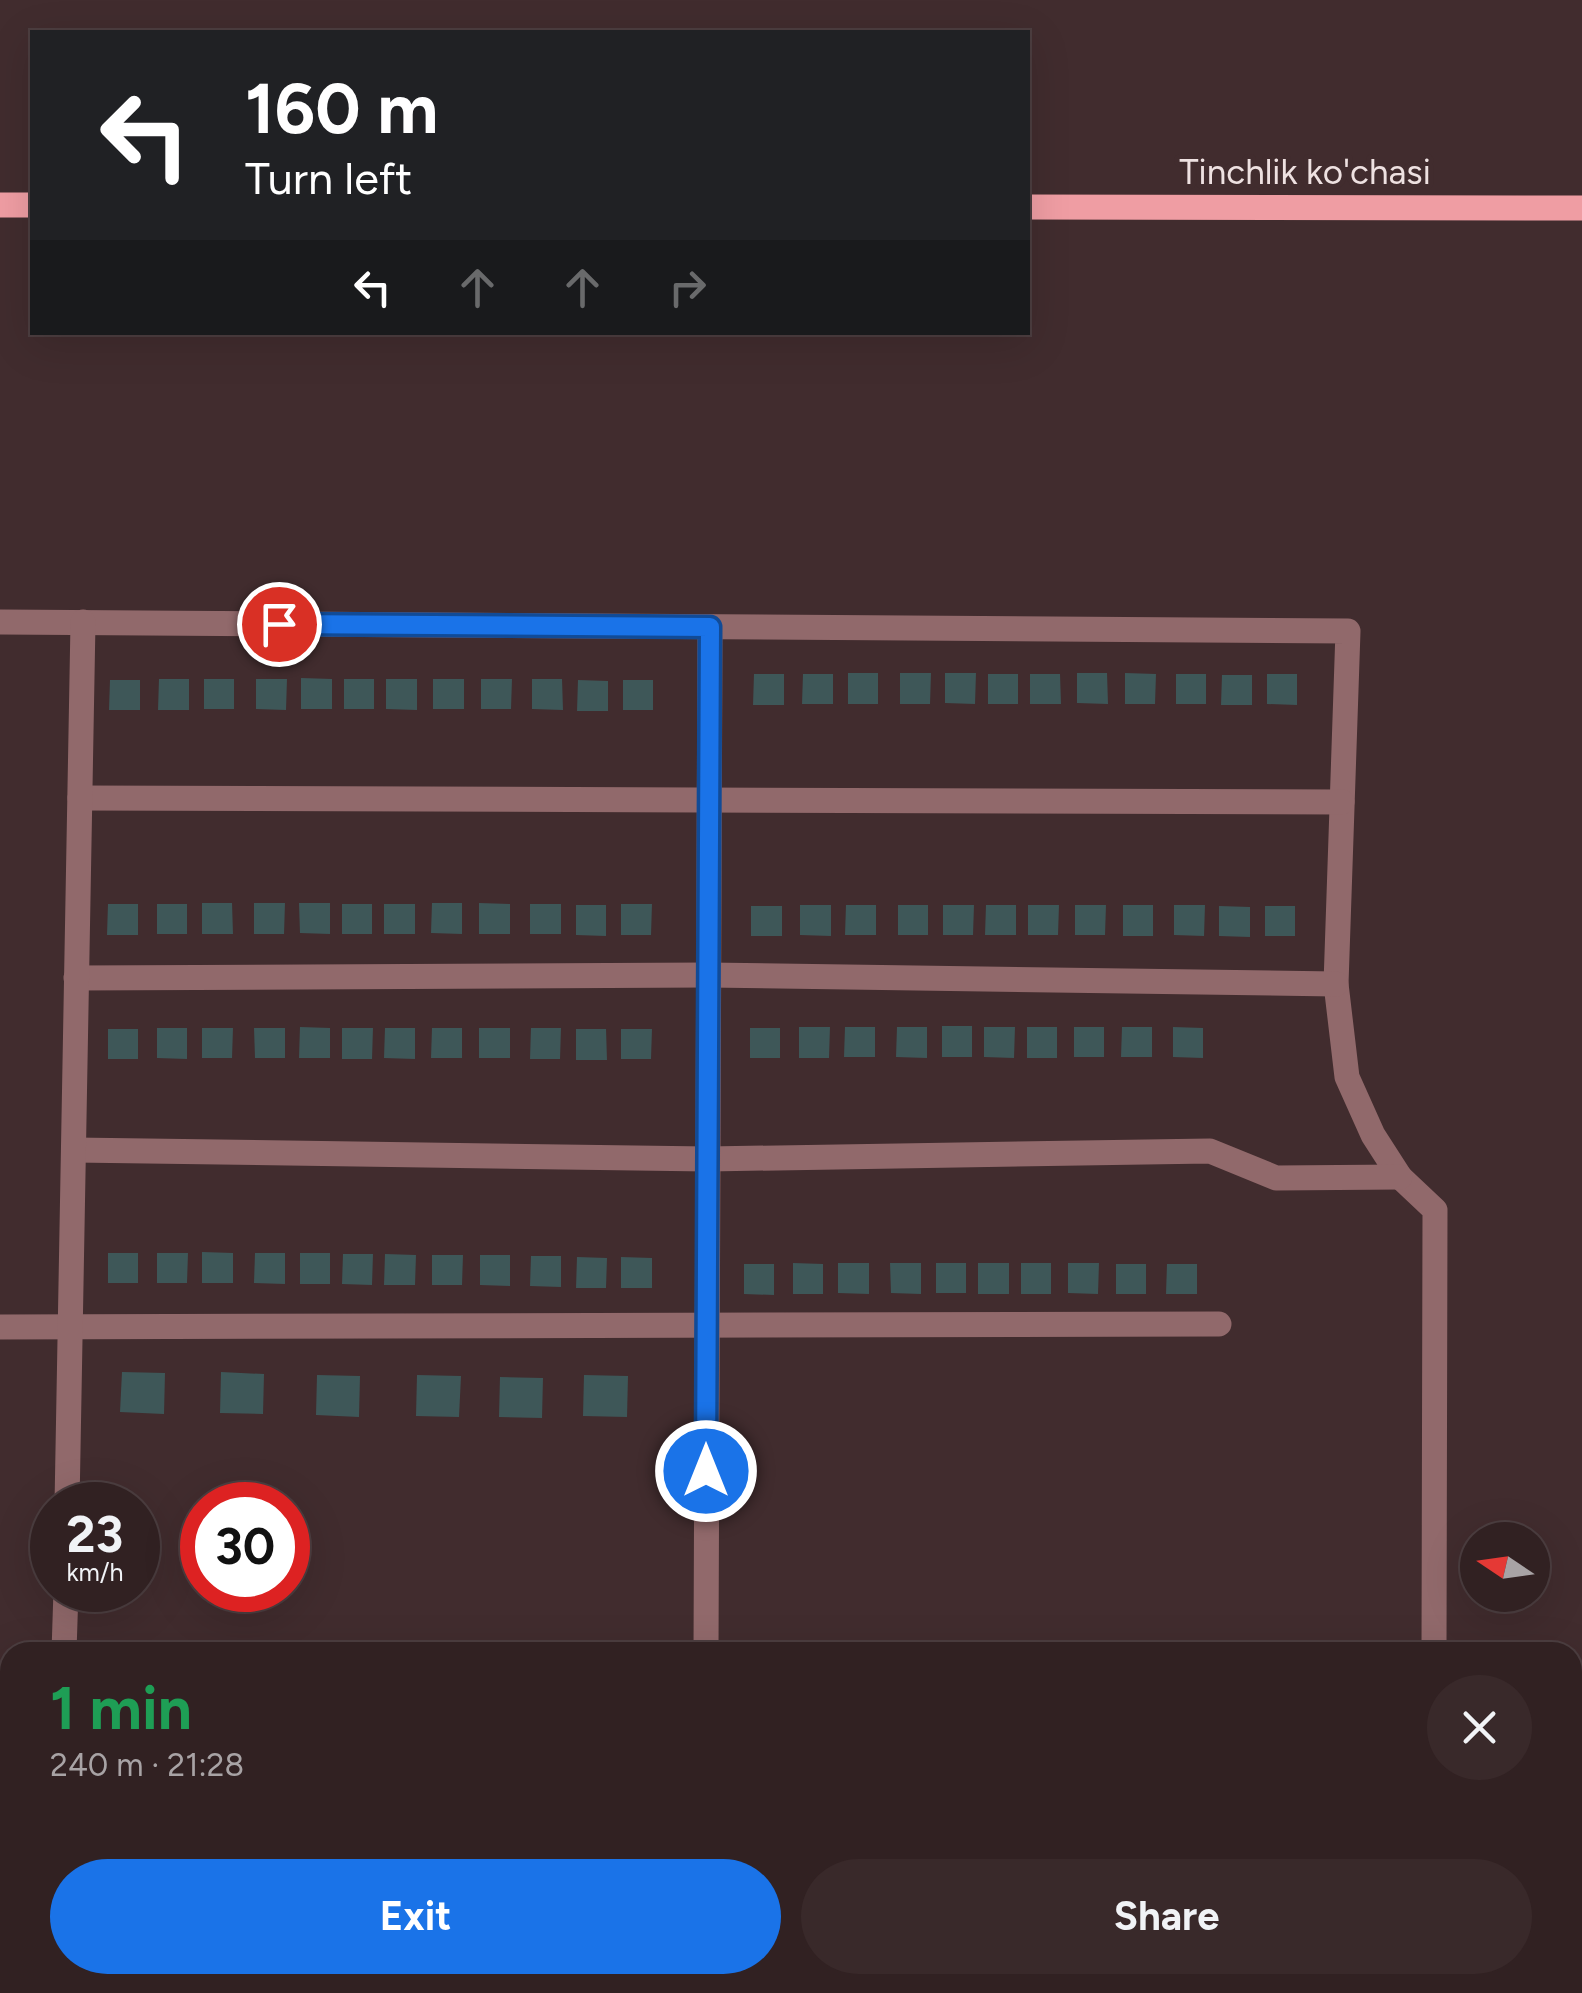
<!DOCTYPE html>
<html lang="en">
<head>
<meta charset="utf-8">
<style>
	body { margin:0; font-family:Figtree,sans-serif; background:#39292a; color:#f1f3f6; height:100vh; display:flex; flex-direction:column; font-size:38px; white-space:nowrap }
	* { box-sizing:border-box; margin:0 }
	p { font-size:32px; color:#a8a3a5 }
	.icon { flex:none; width:55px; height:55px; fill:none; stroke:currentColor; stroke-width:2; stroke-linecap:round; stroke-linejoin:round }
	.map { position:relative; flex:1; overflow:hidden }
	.drawer { position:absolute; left:0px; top:1642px; width:1582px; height:352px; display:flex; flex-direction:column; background:#312122; border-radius:30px 30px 0 0; box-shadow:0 10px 40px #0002,0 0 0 2px #4c3e40 }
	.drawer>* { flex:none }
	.hud { position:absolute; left:30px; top:30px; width:1000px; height:305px; border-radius:0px; box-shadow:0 10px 40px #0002,0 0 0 2px #4c3e40; background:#202124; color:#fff; overflow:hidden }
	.needle { width:65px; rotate:283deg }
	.fabs { position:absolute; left:1460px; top:1522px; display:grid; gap:20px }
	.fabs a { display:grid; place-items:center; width:90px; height:90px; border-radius:50%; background:#312122; box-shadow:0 10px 40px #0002,0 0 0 2px #4c3e40; font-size:50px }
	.speed { position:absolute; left:30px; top:1482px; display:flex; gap:20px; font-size:50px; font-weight:700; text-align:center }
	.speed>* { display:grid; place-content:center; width:130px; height:130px; border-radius:50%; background:#312122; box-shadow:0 10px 40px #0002,0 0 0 2px #4c3e40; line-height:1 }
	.speed small { font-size:25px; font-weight:400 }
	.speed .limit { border:15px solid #d22; background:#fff; color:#111 }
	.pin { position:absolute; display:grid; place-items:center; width:85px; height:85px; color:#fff; margin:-42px; border:5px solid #fff; border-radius:50%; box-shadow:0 2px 10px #0007 }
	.me { position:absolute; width:110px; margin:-55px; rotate:0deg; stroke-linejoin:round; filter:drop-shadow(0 0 8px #0008) }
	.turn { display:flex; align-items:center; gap:35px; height:210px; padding:0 50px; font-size:45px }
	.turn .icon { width:130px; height:130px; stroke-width:2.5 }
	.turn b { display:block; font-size:70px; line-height:85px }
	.lanes { display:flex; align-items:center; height:95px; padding:0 50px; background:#0003; justify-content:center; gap:50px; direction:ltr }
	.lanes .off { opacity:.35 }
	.round { display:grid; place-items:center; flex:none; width:105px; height:105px; border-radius:52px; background:#39292a }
	.head { display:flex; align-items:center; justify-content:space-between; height:170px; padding:0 50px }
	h1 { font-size:60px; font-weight:700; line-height:75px; color:#1e9e55 }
	.cta { display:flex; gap:20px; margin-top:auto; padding:20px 50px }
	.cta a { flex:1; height:115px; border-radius:60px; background:#1a73e8; color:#fff; font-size:40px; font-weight:700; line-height:115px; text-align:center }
	.cta a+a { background:#39292a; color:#f1f3f6 }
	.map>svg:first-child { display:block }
	.building { fill:#3e5758 }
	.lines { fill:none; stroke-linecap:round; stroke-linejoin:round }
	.minor { stroke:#91696b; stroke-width:25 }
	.major { stroke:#ef9da3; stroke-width:25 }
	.route-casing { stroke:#114b97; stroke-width:25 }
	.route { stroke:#1a73e8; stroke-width:18 }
	.labels { text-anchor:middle; stroke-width:10; stroke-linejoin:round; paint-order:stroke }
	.street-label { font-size:35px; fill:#eee1e1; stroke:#412c2e }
</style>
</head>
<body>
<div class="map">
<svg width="1582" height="1993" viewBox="0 0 1582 1993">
	<rect width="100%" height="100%" fill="#412c2e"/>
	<g class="building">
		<rect x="848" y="673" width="30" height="31"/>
		<path d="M900 673H931L930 704H900Z"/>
		<path d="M945 673H976L975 704 945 703Z"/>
		<path d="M1077 673H1107L1108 704 1077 703Z"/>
		<path d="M1125 673 1156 674 1155 704H1125Z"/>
		<path d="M754 674H784V705H753Z"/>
		<path d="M803 674H833V704H802Z"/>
		<rect x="988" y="674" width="30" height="30"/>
		<path d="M1030 674H1060L1061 704H1030Z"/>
		<rect x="1176" y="674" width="30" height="30"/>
		<path d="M1267 674H1297V705L1267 704Z"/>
		<path d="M1222 675H1252V705H1221Z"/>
		<path d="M301 678 332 679V709H301Z"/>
		<path d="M159 679H189V710H158Z"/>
		<rect x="204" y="679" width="30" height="30"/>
		<path d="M256 679H287L286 710 256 709Z"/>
		<rect x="344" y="679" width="30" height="30"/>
		<path d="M386 679H417V710L386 709Z"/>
		<rect x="433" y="679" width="31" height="30"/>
		<path d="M481 679H512L511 709H481Z"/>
		<path d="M532 679H562L563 710 532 709Z"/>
		<path d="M110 680H140V710H109Z"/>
		<path d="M578 680 608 681V711H577Z"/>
		<rect x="623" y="680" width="30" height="30"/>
		<path d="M202 903H232L233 934H202Z"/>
		<path d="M254 903H285L284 934H254Z"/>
		<path d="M299 903H330V934L300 933Z"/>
		<path d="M432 903H462V934L431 933Z"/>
		<path d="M479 903 510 904V934H479Z"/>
		<path d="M108 904H138V935H107Z"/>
		<rect x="157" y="904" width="30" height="30"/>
		<rect x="342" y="904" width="30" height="30"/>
		<rect x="384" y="904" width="31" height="30"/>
		<rect x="530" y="904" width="31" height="30"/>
		<path d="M621 904H652L651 935H621Z"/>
		<path d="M576 905H606V936L576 935Z"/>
		<path d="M800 905H831V936L800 935Z"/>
		<path d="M846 905H876V935H845Z"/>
		<rect x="898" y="905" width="30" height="30"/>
		<path d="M943 905H974L973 935H943Z"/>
		<path d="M986 905H1016V935H985Z"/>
		<path d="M1028 905H1059L1058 935H1028Z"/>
		<path d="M1075 905H1106L1105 935H1075Z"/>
		<rect x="1123" y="905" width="30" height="31"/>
		<path d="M1174 905H1205L1204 936 1174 935Z"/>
		<rect x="751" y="906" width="31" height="30"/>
		<path d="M1219 906 1250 907V937L1219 936Z"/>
		<rect x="1265" y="906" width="30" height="30"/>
		<rect x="942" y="1026" width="30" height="31"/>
		<path d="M300 1027 330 1028V1058H299Z"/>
		<path d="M799 1027H830L829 1058H799Z"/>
		<path d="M845 1027H875V1057H844Z"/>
		<path d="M897 1027H927V1058L896 1057Z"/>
		<path d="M984 1027H1015L1014 1058 984 1057Z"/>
		<rect x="1027" y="1027" width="30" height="31"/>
		<rect x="1074" y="1027" width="30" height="30"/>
		<path d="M1122 1027H1152V1057H1121Z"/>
		<path d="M1173 1027 1203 1028V1058L1173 1057Z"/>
		<path d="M157 1028H187V1059L157 1058Z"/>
		<path d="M202 1028H233L232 1058H202Z"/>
		<path d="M254 1028H285V1058H255Z"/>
		<path d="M342 1028H373L372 1059H342Z"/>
		<path d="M385 1028H415V1059L384 1058Z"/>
		<path d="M432 1028H462V1058H431Z"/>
		<rect x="479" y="1028" width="31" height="30"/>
		<path d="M531 1028H561L560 1059H530Z"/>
		<rect x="750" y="1028" width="30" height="30"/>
		<rect x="108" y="1029" width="30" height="30"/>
		<path d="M576 1029H606L607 1060H576Z"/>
		<path d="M621 1029H652L651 1059H621Z"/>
		<path d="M202 1252 233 1253V1283H202Z"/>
		<rect x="108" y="1253" width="30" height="30"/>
		<path d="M157 1253H188L187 1283H157Z"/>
		<path d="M255 1253H285V1284L254 1283Z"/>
		<rect x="300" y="1253" width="30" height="31"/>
		<path d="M343 1254H373L372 1285 342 1284Z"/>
		<path d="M385 1254 416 1255 415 1285H384Z"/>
		<path d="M432 1255H463L462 1285H432Z"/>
		<path d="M480 1255H510V1286L480 1285Z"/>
		<path d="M531 1256H561V1287L530 1286Z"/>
		<path d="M577 1257 607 1258 606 1288H576Z"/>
		<path d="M621 1257 652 1258V1288H621Z"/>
		<path d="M793 1263 823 1264V1294H793Z"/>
		<path d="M838 1263H869V1294L838 1293Z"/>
		<path d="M890 1263H921V1294L891 1293Z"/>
		<rect x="936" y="1263" width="30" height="30"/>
		<rect x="978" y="1263" width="31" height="31"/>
		<rect x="1021" y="1263" width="30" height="31"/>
		<path d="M1068 1263H1099L1098 1294 1068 1293Z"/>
		<path d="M744 1264H774V1295L744 1294Z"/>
		<rect x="1116" y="1264" width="30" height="30"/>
		<path d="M1167 1264H1197V1294H1166Z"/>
		<path d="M122 1372 165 1373 164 1414 120 1412Z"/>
		<path d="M221 1372 264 1374 263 1414 220 1413Z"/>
		<path d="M317 1375 360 1376 359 1417 316 1415Z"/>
		<path d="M417 1375 461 1376 459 1417 416 1416Z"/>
		<path d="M584 1375 628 1376 627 1417 583 1416Z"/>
		<path d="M500 1377 543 1378 542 1418 499 1417Z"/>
	</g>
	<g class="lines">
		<g class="minor">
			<path d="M0 622 1348 631 1336 984 1347 1077 1373 1135 1400 1177 1435 1210 1434 1652"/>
			<path d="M80 798 1342 802"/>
			<path d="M76 978 708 975 1336 984"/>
			<path d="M74 1150 708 1159 1210 1151 1276 1178 1400 1177"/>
			<path d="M0 1327 1219 1324"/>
			<path d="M67 1505 83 622"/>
			<path d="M64 1652 66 1590"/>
			<path d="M706 1652 710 627"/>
			<path d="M0 1774H10"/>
			<path d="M61 1993V1985"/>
			<path d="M704 1993V1985"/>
		</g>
		<g class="major">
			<path d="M0 205H32"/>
			<path d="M1028 207 1582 208"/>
		</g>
	</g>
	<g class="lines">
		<defs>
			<path id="route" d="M279 624 710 627 706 1471"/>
		</defs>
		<use href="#route" class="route-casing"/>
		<use href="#route" class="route"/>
	</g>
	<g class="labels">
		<g class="street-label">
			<text x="1305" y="184">Tinchlik ko'chasi</text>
		</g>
	</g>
</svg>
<div class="fabs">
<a><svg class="needle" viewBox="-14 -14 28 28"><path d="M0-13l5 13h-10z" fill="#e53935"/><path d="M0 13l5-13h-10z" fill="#a8a3a5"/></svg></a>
</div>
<div class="speed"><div>23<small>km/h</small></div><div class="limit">30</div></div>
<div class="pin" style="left:279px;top:624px;background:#d93025"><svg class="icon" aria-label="arrive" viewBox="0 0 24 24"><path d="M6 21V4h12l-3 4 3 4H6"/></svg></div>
<svg class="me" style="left:706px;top:1471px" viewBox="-20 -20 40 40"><circle r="17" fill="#1a73e8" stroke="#fff" stroke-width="3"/><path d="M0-11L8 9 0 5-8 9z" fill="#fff"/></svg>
<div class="hud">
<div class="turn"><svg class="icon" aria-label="left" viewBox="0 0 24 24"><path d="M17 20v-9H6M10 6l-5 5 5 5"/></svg><div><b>160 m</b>Turn left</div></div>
<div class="lanes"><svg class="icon" aria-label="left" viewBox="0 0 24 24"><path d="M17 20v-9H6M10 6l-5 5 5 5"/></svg><svg class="icon off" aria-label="ahead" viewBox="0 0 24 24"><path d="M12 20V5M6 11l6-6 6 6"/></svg><svg class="icon off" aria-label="ahead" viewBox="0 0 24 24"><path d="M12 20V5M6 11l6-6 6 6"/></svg><svg class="icon off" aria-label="right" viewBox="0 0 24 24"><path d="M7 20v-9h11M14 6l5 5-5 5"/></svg></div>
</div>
<section class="drawer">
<div class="head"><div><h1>1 min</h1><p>240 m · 21:28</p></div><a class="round"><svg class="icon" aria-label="close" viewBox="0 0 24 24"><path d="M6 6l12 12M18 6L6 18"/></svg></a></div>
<div class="cta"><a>Exit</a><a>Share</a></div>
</section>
</div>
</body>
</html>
